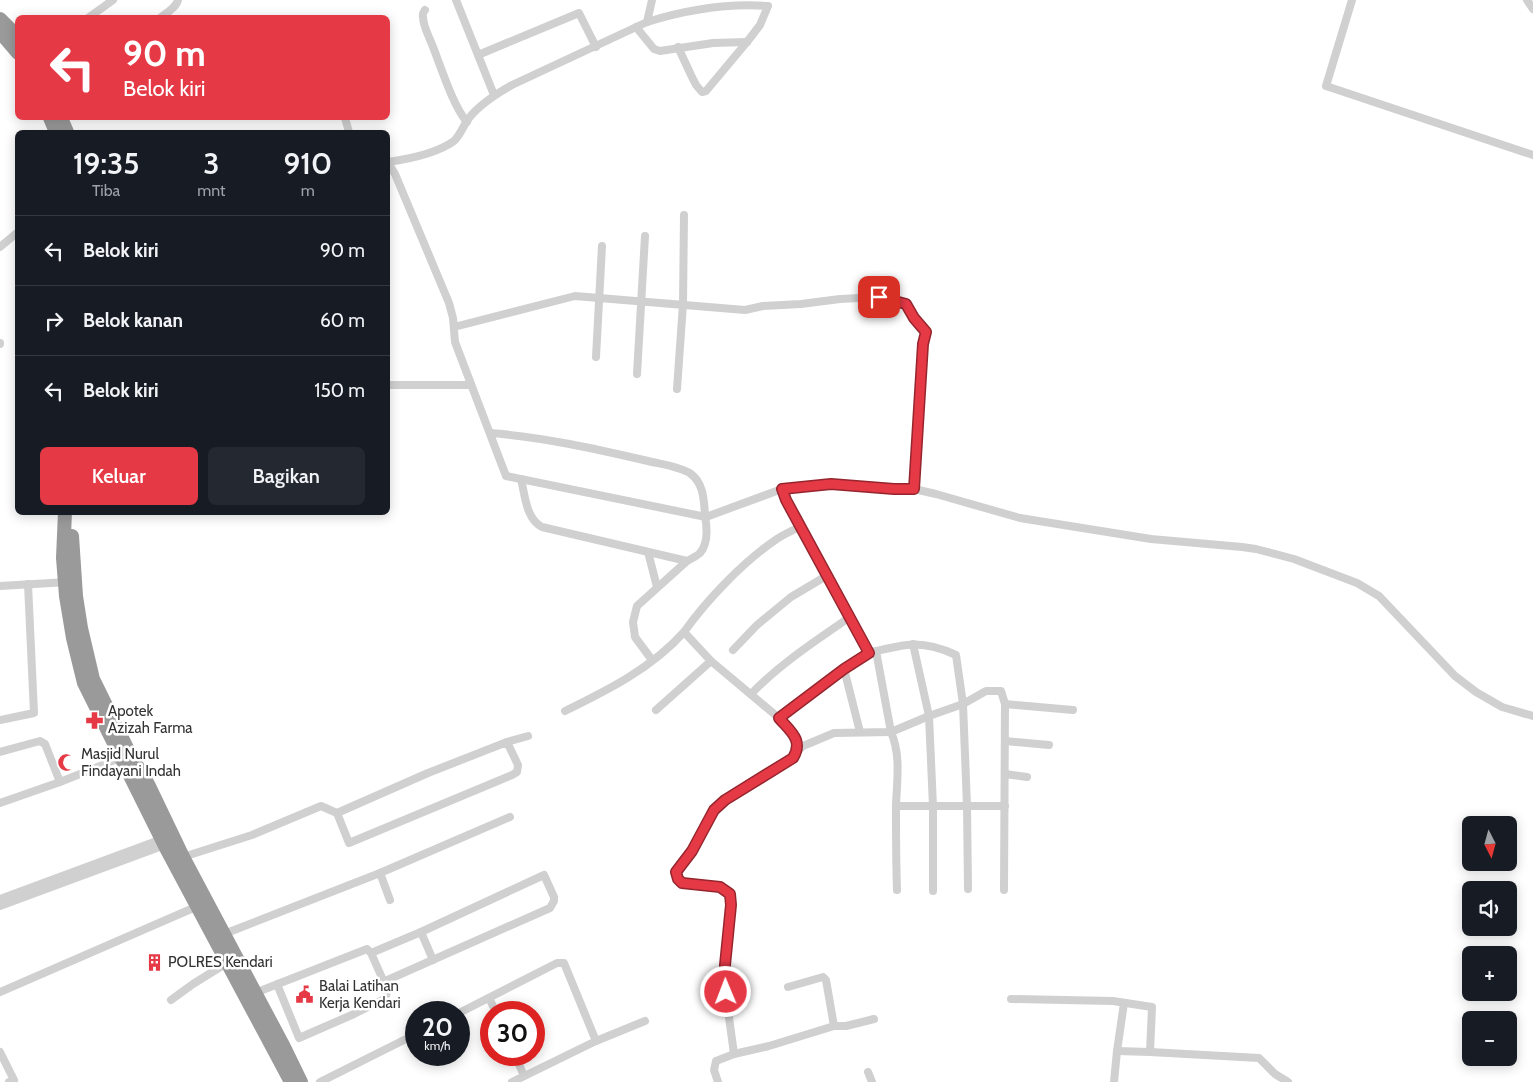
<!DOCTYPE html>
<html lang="id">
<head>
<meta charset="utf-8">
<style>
	body { margin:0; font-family:Cabin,sans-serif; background:#242831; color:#f1f3f6; height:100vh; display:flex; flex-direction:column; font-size:19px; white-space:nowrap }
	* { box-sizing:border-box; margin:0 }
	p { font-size:16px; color:#9ea1a6 }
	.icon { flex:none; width:28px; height:28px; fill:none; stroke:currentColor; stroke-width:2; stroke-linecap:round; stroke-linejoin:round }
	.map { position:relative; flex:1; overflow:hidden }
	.details { position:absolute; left:15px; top:130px; width:375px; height:385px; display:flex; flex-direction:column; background:#171b24; border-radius:8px; box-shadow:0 2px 12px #0003 }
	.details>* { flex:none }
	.guide { position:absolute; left:15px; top:15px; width:375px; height:105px; border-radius:8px; box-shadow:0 2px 12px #0003; background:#e63946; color:#fff; overflow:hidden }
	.needle { width:32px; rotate:174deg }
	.controls { position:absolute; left:1462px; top:816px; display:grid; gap:10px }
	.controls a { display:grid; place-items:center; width:55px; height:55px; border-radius:8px; background:#171b24; box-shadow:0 2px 12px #0003; font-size:25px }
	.speed { position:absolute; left:405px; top:1001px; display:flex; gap:10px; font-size:25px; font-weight:700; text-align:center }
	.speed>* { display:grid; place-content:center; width:65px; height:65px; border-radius:50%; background:#171b24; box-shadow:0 2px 12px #0003; line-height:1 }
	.speed small { font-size:12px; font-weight:400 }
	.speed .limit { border:8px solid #d22; background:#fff; color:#111 }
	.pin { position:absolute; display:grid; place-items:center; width:42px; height:42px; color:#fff; margin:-21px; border-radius:10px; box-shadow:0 2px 8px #0006 }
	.me { position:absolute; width:55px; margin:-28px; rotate:359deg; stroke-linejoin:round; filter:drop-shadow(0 0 4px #0008) }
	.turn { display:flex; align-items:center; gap:18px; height:105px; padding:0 25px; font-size:22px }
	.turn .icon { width:65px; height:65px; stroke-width:2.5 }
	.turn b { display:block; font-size:35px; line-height:42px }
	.eta { display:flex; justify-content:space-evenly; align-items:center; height:85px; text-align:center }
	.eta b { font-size:30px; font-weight:600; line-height:35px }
	.cta { display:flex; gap:10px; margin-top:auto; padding:10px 25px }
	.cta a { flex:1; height:58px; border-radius:8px; background:#e63946; color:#fff; font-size:20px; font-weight:600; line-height:58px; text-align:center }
	.cta a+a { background:#242831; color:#f1f3f6 }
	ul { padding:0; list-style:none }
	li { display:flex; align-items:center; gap:15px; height:70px; padding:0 25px; border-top:1px solid #363941 }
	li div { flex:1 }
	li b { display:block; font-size:19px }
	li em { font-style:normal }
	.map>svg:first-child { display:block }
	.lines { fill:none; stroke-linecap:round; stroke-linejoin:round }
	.street { stroke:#d0d0d0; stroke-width:8 }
	.highway { stroke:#9a9a9a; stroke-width:14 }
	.route-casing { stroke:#96252e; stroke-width:12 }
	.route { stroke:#e63946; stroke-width:9 }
	.labels { text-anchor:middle; stroke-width:5; stroke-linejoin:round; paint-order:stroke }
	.poi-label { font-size:15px; fill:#333; stroke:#fff; text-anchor:start }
</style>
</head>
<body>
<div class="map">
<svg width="1533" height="1082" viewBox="0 0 1533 1082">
	<rect width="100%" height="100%" fill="#fff"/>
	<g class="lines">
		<g class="street">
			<path d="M456 0 494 95"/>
			<path d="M1352 0 1326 86 1533 155"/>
			<path d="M1527 0 1533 9"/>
			<path d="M425 10C423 13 422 14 423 17 423 27 430 38 433 47 441 67 453 106 467 122"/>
			<path d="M88 18 113 0"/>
			<path d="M160 18C166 13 176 8 178 0"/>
			<path d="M647 22 652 0"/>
			<path d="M636 27 654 49 660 51 713 43 747 42"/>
			<path d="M478 55 579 13 596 47"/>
			<path d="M345 118 349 132"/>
			<path d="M388 162C409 159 436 154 454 141 461 134 463 126 469 118 480 104 496 94 512 85L647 22C686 10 727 3 768 6L760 25 747 42 706 91 702 92 696 85 691 75 678 47"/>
			<path d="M388 163 395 174 449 303 453 318 455 342 506 476 706 517 782 489"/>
			<path d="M0 247 18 232"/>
			<path d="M454 327 575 296 745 310 763 306 801 304 840 299 879 297 906 304 914 318 926 332 923 344 914 489"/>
			<path d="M0 343V344"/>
			<path d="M596 357 602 246"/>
			<path d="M637 374 645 236"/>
			<path d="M388 385H471"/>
			<path d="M677 389 683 304 684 215"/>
			<path d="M490 433C543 437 596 449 648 461 660 464 682 467 691 474 704 484 704 501 705 516 707 527 708 544 700 553 697 556 691 559 687 561L542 527C526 519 525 495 521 479"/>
			<path d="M648 552 657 587"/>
			<path d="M0 586 68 582"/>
			<path d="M684 632C706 601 742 563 774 541 782 535 792 531 801 526"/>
			<path d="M913 644 929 716 933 806V891"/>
			<path d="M733 650 757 625 791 597 828 575"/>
			<path d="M876 651 891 732C901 755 897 780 896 805 896 833 896 862 897 890"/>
			<path d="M869 653C905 644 921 639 956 655L963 704 967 806 968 889"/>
			<path d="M652 660 635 637 633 622 637 606 687 561"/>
			<path d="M844 669 860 732"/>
			<path d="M751 694C780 664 815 641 850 617"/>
			<path d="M1005 704 1073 710"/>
			<path d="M656 710 711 661"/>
			<path d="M565 711C608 690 652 668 684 632L711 661 779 718 797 740V752L793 758 725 800 715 810 692 851 676 872 677 879 682 883C696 886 726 883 732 897L724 981 734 1054 716 1061 714 1070 718 1082"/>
			<path d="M779 718 844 669 869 653 786 500 782 489 831 484 895 489H914L936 494 1020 518 1151 539 1242 547 1256 549 1294 559 1357 583 1379 596 1455 676 1476 692 1502 707 1533 716"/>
			<path d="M0 720 34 713 28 584"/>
			<path d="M1005 741 1049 745"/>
			<path d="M507 742 528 736"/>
			<path d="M0 752 40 741 45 744 60 782"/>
			<path d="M797 752 803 746 834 733 891 732 929 716 963 704 986 691H1001L1005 704 1004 890"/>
			<path d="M1005 774 1027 777"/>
			<path d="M0 803 60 782 120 758"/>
			<path d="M896 806H1005"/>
			<path d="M183 857 252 835 321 806 337 813 349 843 512 775 517 772 518 765 507 742 428 773 337 813"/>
			<path d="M380 873 390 900"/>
			<path d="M0 899 162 839"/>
			<path d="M0 906 165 845"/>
			<path d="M421 932 433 960"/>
			<path d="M224 934 380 873 510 817"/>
			<path d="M371 953 421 932 544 875 554 897V901L550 908 383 982"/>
			<path d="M788 987 823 977 826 980 834 1026"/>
			<path d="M0 992 198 906"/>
			<path d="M255 993 367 949 371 953 387 989C387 995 386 997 382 1000L354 1014 299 1038 277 984"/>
			<path d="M489 998 496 1012"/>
			<path d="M1011 999 1113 1001 1152 1007 1150 1052 1259 1058 1275 1074 1288 1082"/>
			<path d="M171 1000 193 984 230 961"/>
			<path d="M459 1013 557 963H564L596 1041"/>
			<path d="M1117 1051 1150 1052"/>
			<path d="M0 1052 14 1080 9 1082"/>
			<path d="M734 1054 769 1046 834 1026H846L874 1019"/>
			<path d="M515 1055 524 1076"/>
			<path d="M868 1072 872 1082"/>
			<path d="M320 1082 416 1034"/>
			<path d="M512 1082 596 1041 645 1021"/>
			<path d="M1114 1082 1117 1051 1124 1003"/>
		</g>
		<g class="highway">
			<path d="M0 19 18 37"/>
			<path d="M0 32 18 53"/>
			<path d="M50 118 56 132"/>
			<path d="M61 118 67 132"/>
			<path d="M65 512 63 558 66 596 73 638 84 683 166 848 291 1082"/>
			<path d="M72 536 76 596 81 628 93 679 130 754 148 784 183 857 284 1047 301 1082"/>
		</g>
	</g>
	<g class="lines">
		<defs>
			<path id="route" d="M726 992 725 965 731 905 730 894 720 887 682 883 678 879 676 872 692 851 714 810 725 800 793 758C804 740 790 731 779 718L844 669 869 653 786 500 782 489 831 484 894 489H914L923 344 926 332 914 318 906 304 879 297"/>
		</defs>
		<use href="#route" class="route-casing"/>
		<use href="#route" class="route"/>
	</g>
	<defs>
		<symbol id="pharmacy-bare" viewBox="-9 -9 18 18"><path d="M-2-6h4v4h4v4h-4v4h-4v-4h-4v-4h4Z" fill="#e63946" stroke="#fff" stroke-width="2.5" paint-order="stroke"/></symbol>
		<symbol id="mosque-bare" viewBox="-9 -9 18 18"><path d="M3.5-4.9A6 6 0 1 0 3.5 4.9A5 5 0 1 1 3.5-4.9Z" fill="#e63946" stroke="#fff" stroke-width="2.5" paint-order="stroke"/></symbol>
		<symbol id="building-bare" viewBox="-9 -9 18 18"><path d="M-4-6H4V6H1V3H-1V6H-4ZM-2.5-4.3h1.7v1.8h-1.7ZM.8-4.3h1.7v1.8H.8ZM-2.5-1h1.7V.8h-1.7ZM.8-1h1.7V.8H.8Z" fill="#e63946" stroke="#fff" stroke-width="2.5" paint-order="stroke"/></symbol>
		<symbol id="civic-bare" viewBox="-9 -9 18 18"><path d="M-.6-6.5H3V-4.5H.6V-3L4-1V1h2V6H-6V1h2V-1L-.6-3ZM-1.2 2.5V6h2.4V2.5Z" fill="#e63946" stroke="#fff" stroke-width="2.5" paint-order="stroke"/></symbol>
	</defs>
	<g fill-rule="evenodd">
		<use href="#pharmacy-bare" x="82" y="708" width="25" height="25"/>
		<use href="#mosque-bare" x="54" y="750" width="25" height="25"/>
		<use href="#building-bare" x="142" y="950" width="25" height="25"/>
		<use href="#civic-bare" x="292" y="982" width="25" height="25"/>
	</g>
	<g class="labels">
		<g class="poi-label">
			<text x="108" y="716">Apotek<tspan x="108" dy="17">Azizah Farma</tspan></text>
			<text x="81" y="759">Masjid Nurul<tspan x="81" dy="17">Findayani Indah</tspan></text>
			<text x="168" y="967">POLRES Kendari</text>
			<text x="319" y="991">Balai Latihan<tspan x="319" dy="17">Kerja Kendari</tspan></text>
		</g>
	</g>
</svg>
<div class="controls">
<a><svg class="needle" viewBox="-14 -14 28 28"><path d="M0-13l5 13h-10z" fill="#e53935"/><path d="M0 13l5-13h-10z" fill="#9ea1a6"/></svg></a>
<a><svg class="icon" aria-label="sound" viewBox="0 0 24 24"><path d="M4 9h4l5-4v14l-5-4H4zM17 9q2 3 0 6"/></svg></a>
<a>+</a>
<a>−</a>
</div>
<div class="speed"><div>20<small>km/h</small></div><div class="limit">30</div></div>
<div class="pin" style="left:879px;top:297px;background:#d93025"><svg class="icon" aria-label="arrive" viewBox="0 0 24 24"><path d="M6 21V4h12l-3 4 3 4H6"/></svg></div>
<svg class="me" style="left:726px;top:992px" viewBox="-20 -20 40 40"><circle r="17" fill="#e63946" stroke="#fff" stroke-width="3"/><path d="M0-11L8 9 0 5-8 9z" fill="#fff"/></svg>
<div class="guide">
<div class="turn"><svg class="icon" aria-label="left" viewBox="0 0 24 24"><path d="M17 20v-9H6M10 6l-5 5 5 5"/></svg><div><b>90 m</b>Belok kiri</div></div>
</div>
<section class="details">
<div class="eta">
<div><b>19:35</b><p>Tiba</p></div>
<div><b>3</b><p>mnt</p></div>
<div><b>910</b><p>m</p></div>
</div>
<ul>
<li><svg class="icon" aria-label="left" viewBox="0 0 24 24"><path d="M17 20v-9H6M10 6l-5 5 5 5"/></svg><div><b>Belok kiri</b></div><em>90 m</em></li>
<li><svg class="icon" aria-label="right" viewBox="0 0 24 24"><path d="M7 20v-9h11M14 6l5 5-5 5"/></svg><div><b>Belok kanan</b></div><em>60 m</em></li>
<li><svg class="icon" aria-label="left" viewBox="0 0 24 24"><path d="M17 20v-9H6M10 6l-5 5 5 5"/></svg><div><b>Belok kiri</b></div><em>150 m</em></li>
</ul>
<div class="cta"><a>Keluar</a><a>Bagikan</a></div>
</section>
</div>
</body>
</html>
